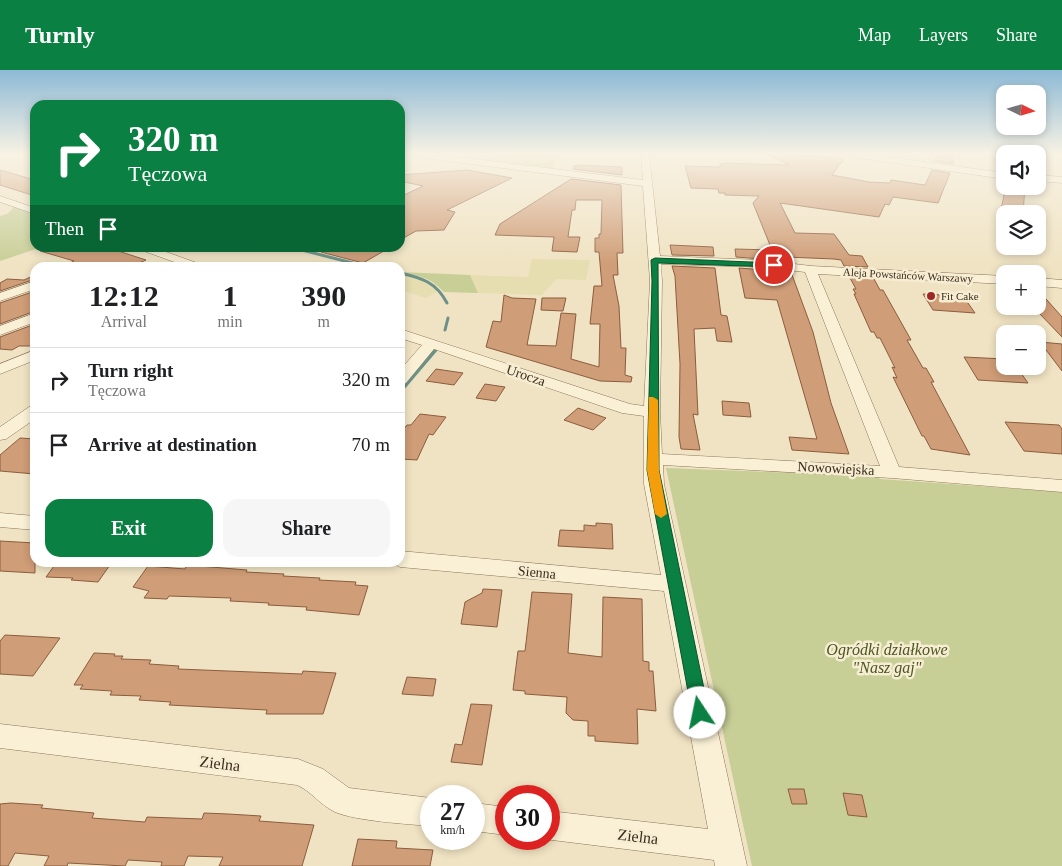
<!DOCTYPE html>
<html lang="en">
<head>
<meta charset="utf-8">
<style>
	body { margin:0; font-family:Georgia,serif; background:#f6f6f6; color:#202124; height:100vh; display:flex; flex-direction:column; font-size:19px; white-space:nowrap }
	* { box-sizing:border-box; margin:0 }
	p { font-size:16px; color:#757577 }
	.icon { flex:none; width:28px; height:28px; fill:none; stroke:currentColor; stroke-width:2; stroke-linecap:round; stroke-linejoin:round }
	.map { position:relative; flex:1; overflow:hidden }
	.side { position:absolute; left:30px; top:192px; width:375px; height:305px; display:flex; flex-direction:column; background:#fff; border-radius:15px; box-shadow:0 2px 8px #0003 }
	.side>* { flex:none }
	.guide { position:absolute; left:30px; top:30px; width:375px; height:152px; border-radius:15px; box-shadow:0 2px 8px #0003; background:#0b8043; color:#fff; overflow:hidden }
	.needle { width:32px; rotate:95deg }
	.buttons { position:absolute; left:996px; top:15px; display:grid; gap:10px }
	.buttons a { display:grid; place-items:center; width:50px; height:50px; border-radius:10px; background:#fff; box-shadow:0 2px 8px #0003; font-size:25px }
	.speed { position:absolute; left:420px; top:715px; display:flex; gap:10px; font-size:25px; font-weight:700; text-align:center }
	.speed>* { display:grid; place-content:center; width:65px; height:65px; border-radius:50%; background:#fff; box-shadow:0 2px 8px #0003; line-height:1 }
	.speed small { font-size:12px; font-weight:400 }
	.speed .limit { border:8px solid #d22; background:#fff; color:#111 }
	.pin { position:absolute; display:grid; place-items:center; width:42px; height:42px; color:#fff; margin:-21px; border:2px solid #fff; border-radius:50%; box-shadow:0 1px 5px #0007 }
	.me { position:absolute; width:55px; margin:-28px; rotate:349deg; stroke-linejoin:round; filter:drop-shadow(0 0 4px #0008) }
	.turn { display:flex; align-items:center; gap:18px; height:105px; padding:0 15px; font-size:22px }
	.turn .icon { width:65px; height:65px; stroke-width:2.5 }
	.turn b { display:block; font-size:35px; line-height:42px }
	.then { display:flex; align-items:center; height:48px; padding:0 15px; background:#0003; gap:10px; font-size:19px }
	.eta { display:flex; justify-content:space-evenly; align-items:center; height:85px; text-align:center }
	.eta b { font-size:30px; font-weight:700; line-height:35px }
	.primary-button { display:flex; gap:10px; margin-top:auto; padding:10px 15px }
	.primary-button a { flex:1; height:58px; border-radius:15px; background:#0b8043; color:#fff; font-size:20px; font-weight:700; line-height:58px; text-align:center }
	.primary-button a+a { background:#f6f6f6; color:#202124 }
	ul { padding:0; list-style:none }
	li { display:flex; align-items:center; gap:15px; height:65px; padding:0 15px; border-top:1px solid #e0e0e0 }
	li div { flex:1 }
	li b { display:block; font-size:19px }
	li em { font-style:normal }
	header { display:flex; align-items:center; gap:30px; box-sizing:border-box; height:70px; padding:0 25px; background:#0b8043; color:#fff }
	header strong { font-size:24px }
	nav { display:flex; gap:28px; margin-inline-start:auto; font-size:18px }
	.map>svg:first-child { display:block }
	.farmland { fill:#e6deb0 }
	.green { fill:#c7ce96 }
	.lines { fill:none; stroke-linecap:round; stroke-linejoin:round }
	.stream-far1 { stroke:#6b9188; stroke-width:3 }
	.stream { stroke:#6b9188; stroke-width:4.5 }
	.building { fill:#cf9d77; stroke:#8b5d3e }
	.minor-casing { stroke:#8b7459; stroke-width:1 }
	.minor { fill:#faf0d6; fill-rule:evenodd }
	.route { fill:#0b8043; stroke:#07532c }
	.slow { fill:#f59e0b }
	.poi-dot { fill:#9c2726; stroke:#f7edd2; stroke-width:2 }
	.labels { text-anchor:middle; stroke-width:5; stroke-linejoin:round; paint-order:stroke }
	.far-street-label { font-size:11px; fill:#3a2c1d; stroke:#f7edd2 }
	.far-poi-label { font-size:11px; fill:#3a2c1d; stroke:#f7edd2; text-anchor:start }
	.street-label { font-size:14px; fill:#3a2c1d; stroke:#f7edd2 }
	.near-park-label { font-size:16px; font-style:italic; fill:#495723; stroke:#f7edd2 }
	.near-street-label { font-size:16px; fill:#3a2c1d; stroke:#f7edd2 }
</style>
</head>
<body>
<header>
<strong>Turnly</strong>
<nav><a>Map</a><a>Layers</a><a>Share</a></nav>
</header>
<div class="map">
<svg width="1062" height="796" viewBox="0 0 1062 796">
	<rect width="100%" height="100%" fill="#f0e3c3"/>
	<g class="farmland">
		<path d="M532 189 590 190 586 210 556 209 542 225 478 223 470 205 528 207Z"/>
		<path d="M400 204 425 209 439 221 426 228 400 220Z"/>
	</g>
	<g class="green">
		<path d="M498 84H535V85H558L552 99 482 91Z"/>
		<path d="M14 137 35 144V178H39L0 191V146L7 144Z"/>
		<path d="M400 202 470 205 478 223 444 222C429 206 420 207 400 202Z"/>
		<path d="M666 398 877 406 880 409 1062 422V796H752Z"/>
	</g>
	<g class="lines">
		<g class="stream-far1">
			<path d="M294 178 372 198"/>
			<path d="M400 203C422 208 436 212 447 233"/>
			<path d="M445 260 448 248"/>
		</g>
		<path class="stream" d="M400 321 435 280"/>
	</g>
	<g class="building">
		<path d="M767 84 806 85 844 89 832 105 869 112 890 113 891 110 925 115 932 100 950 103 938 133 893 127 889 135 885 134 879 147 780 133 795 163 834 164 849 185 862 186 868 197 844 196 841 190 834 189 786 187 787 191 736 187 735 179 772 180 753 133 759 126 725 125V123H719L718 119 691 118 685 96 720 97V94L725 93 789 95Z"/>
		<path d="M938 84H953L951 90H954L953 94 935 91Z"/>
		<path d="M580 95 622 97V105L573 99 574 96Z"/>
		<path d="M0 100 35 110V126L0 115Z"/>
		<path d="M467 100 512 108 447 140 455 142 444 160 416 161 400 170V127L423 116 400 111V105Z"/>
		<path d="M571 109 621 115 623 183H617L618 205H613L619 236 621 278H626L625 305 632 307 631 312 600 311 486 277 493 251 501 252 504 225 512 228 536 229 527 275 556 276 561 243 576 244 571 289 599 297 600 254H590L594 216H602L599 182H595V168H599V164H601L602 130H576L575 140H572L568 167H580L577 182 552 181 554 167 495 165 500 154Z"/>
		<path d="M1006 116H1025L1023 144H1000Z"/>
		<path d="M670 175 713 177 714 186 672 185Z"/>
		<path d="M41 178H109L146 190 127 198H60L74 191 40 181Z"/>
		<path d="M322 178H389L363 193 321 182Z"/>
		<path d="M672 196 715 198 721 245 727 246 732 272 717 271 715 258 694 259 698 345 693 344 700 380 681 379 679 367 680 294 675 206Z"/>
		<path d="M739 198 791 202 813 262 831 333 849 384 792 380 789 367 817 369 777 230 745 228Z"/>
		<path d="M35 205V209L0 221V213L7 209 24 210Z"/>
		<path d="M850 208 874 209 880 220H883L911 270H907L923 298H926L934 312H931L970 385 931 379 924 366H922L893 307 897 308 892 297 895 298 880 268H877L874 262H871L854 224H856L853 219H856Z"/>
		<path d="M1038 220 1062 247V267L1038 242Z"/>
		<path d="M35 221V241L0 254V233Z"/>
		<path d="M923 224 963 226 975 243 933 240Z"/>
		<path d="M542 228H566L563 241 541 240Z"/>
		<path d="M35 254V276H19L12 280 0 279V267Z"/>
		<path d="M1040 272 1062 274V301Z"/>
		<path d="M964 287 1005 289V296H1016L1028 313 978 310Z"/>
		<path d="M436 299 463 303 454 315 426 311Z"/>
		<path d="M485 314 505 317 496 331 476 328Z"/>
		<path d="M722 331 749 333 751 347 723 345Z"/>
		<path d="M578 338 589 342 606 348 593 360 564 350Z"/>
		<path d="M420 344 446 347 433 365 429 364 417 390 400 389V364L407 355H411Z"/>
		<path d="M1005 352 1059 355 1062 359V384L1024 381Z"/>
		<path d="M20 368 35 369V404L0 401V385Z"/>
		<path d="M596 453 612 454 613 479 558 476 560 460 584 461V455L596 456Z"/>
		<path d="M0 471 35 473V503L0 501Z"/>
		<path d="M57 492H112L98 512 71 510 73 508 46 507Z"/>
		<path d="M187 495 247 500 246 502 284 504 283 506 320 508 319 510 356 512 355 515 368 516 359 545 306 540 307 537 268 535 269 533 230 531 231 528 169 526 167 529 144 528 149 521 133 517 148 496 185 499Z"/>
		<path d="M483 519 502 520 497 557 461 554 465 532 482 523Z"/>
		<path d="M532 522 572 524 568 583 602 587 603 527 642 529 643 591 649 592V601H653L656 641 637 639 638 674 595 671V666H588V651L573 650 566 643 567 627 525 624V621L513 620 518 581H525Z"/>
		<path d="M5 565 43 567 60 568 33 606 0 604V571Z"/>
		<path d="M94 583 115 584 114 586H123L121 589 151 590 149 594 179 596 178 599 302 604 303 601 336 603 323 644H266L267 640 169 635 171 632 139 630 141 626 110 625 112 621 80 619 83 615H74Z"/>
		<path d="M407 607 436 609 433 626 402 624Z"/>
		<path d="M471 634 492 635 482 695 451 692 455 674 462 675Z"/>
		<path d="M788 719H804L807 734H792Z"/>
		<path d="M843 723 862 725 867 747 848 745Z"/>
		<path d="M11 733 43 735 41 738 94 743 92 748 145 752 147 747 202 749 204 743 228 744 261 746 259 751 314 755 302 796H219L223 787 188 786 184 796H161L162 792 128 790 125 796 68 793 67 796H44L49 786 15 783 8 796H0V734Z"/>
		<path d="M358 769 397 771 396 778 433 780 430 796H352Z"/>
	</g>
	<g class="lines">
		<defs>
			<g id="minor">
				<path d="M412 84H433L643 110 641 84H649L660 186 761 190 811 196 1005 206V214L818 204 899 397 1062 410V422L892 408 663 395 664 414 747 796H715L714 790 544 769H549V741L708 759 664 521 400 497 391 492H400V481L661 505 644 414V346L622 343 434 279 406 313 400 315V300L422 275 400 268V259L630 334 644 336 650 211 643 116 416 87ZM661 194 761 197 805 202 880 396 662 384 660 342 662 211Z"/>
				<path d="M848 84H867L1005 103V109L852 87Z"/>
				<path d="M1038 105 1062 107V113L1038 111Z"/>
				<path d="M0 126 35 138V144L0 132Z"/>
				<path d="M139 178H155L211 198H191L141 180Z"/>
				<path d="M1038 208 1062 210V218L1038 216Z"/>
				<path d="M35 211V219L0 231V223Z"/>
				<path d="M35 243V252L0 265V256Z"/>
				<path d="M35 280V290L0 304V294Z"/>
				<path d="M35 336V349L6 369 0 370V357L29 337Z"/>
				<path d="M0 443 35 446V460L0 457Z"/>
				<path d="M0 654 298 689 323 699 349 718 431 728V756C407 754 356 751 335 742 320 735 311 721 297 715L0 678Z"/>
				<path d="M474 733 506 737V765L474 761Z"/>
			</g>
		</defs>
		<use href="#minor" class="minor-casing"/>
		<use href="#minor" class="minor"/>
	</g>
	<linearGradient id="sky" x2="0" y2="1"><stop stop-color="#8dbad6"/><stop offset="0.43" stop-color="#f8f2e4"/><stop offset="1" stop-color="#f8f2e4" stop-opacity="0"/></linearGradient>
	<rect width="1062" height="195" fill="url(#sky)"/>
	<path class="route" d="M655 188 774 193 778 195 774 197 658 193 659 400 709 643 706 648 700 650 695 648 692 643 647 400 652 211 651 190Z"/>
	<path class="slow" d="M649 327H653L658 330 659 400 667 444 661 448 655 444 647 400Z"/>
	<circle class="poi-dot" cx="931" cy="226" r="5"/>
	<g class="labels">
		<g class="far-street-label">
			<text transform="translate(908 205) rotate(3)" y="4">Aleja Powstańców Warszawy</text>
		</g>
		<g class="far-poi-label">
			<text x="941" y="230">Fit Cake</text>
		</g>
		<g class="street-label">
			<text transform="translate(526 305) rotate(19)" y="5">Urocza</text>
			<text transform="translate(836 398) rotate(3)" y="5">Nowowiejska</text>
			<text transform="translate(537 502) rotate(6)" y="5">Sienna</text>
		</g>
		<g class="near-park-label">
			<text x="887" y="585">Ogródki działkowe<tspan x="887" dy="18">"Nasz gaj"</tspan></text>
		</g>
		<g class="near-street-label">
			<text transform="translate(220 693) rotate(7)" y="6">Zielna</text>
			<text transform="translate(638 766) rotate(7)" y="6">Zielna</text>
		</g>
	</g>
</svg>
<div class="buttons">
<a><svg class="needle" viewBox="-14 -14 28 28"><path d="M0-13l5 13h-10z" fill="#e53935"/><path d="M0 13l5-13h-10z" fill="#757577"/></svg></a>
<a><svg class="icon" aria-label="sound" viewBox="0 0 24 24"><path d="M4 9h4l5-4v14l-5-4H4zM17 9q2 3 0 6"/></svg></a>
<a><svg class="icon" aria-label="layers" viewBox="0 0 24 24"><path d="M12 4l9 5-9 5-9-5zM3 14l9 5 9-5"/></svg></a>
<a>+</a>
<a>−</a>
</div>
<div class="speed"><div>27<small>km/h</small></div><div class="limit">30</div></div>
<div class="pin" style="left:774px;top:195px;background:#d93025"><svg class="icon" aria-label="arrive" viewBox="0 0 24 24"><path d="M6 21V4h12l-3 4 3 4H6"/></svg></div>
<svg class="me" style="left:700px;top:643px" viewBox="-20 -20 40 40"><circle r="19" fill="#fff"/><path d="M0-13L10 11 0 6-10 11z" fill="#0b8043"/></svg>
<div class="guide">
<div class="turn"><svg class="icon" aria-label="right" viewBox="0 0 24 24"><path d="M7 20v-9h11M14 6l5 5-5 5"/></svg><div><b>320 m</b>Tęczowa</div></div>
<div class="then">Then<svg class="icon" aria-label="arrive" viewBox="0 0 24 24"><path d="M6 21V4h12l-3 4 3 4H6"/></svg></div>
</div>
<section class="side">
<div class="eta">
<div><b>12:12</b><p>Arrival</p></div>
<div><b>1</b><p>min</p></div>
<div><b>390</b><p>m</p></div>
</div>
<ul>
<li><svg class="icon" aria-label="right" viewBox="0 0 24 24"><path d="M7 20v-9h11M14 6l5 5-5 5"/></svg><div><b>Turn right</b><p>Tęczowa</p></div><em>320 m</em></li>
<li><svg class="icon" aria-label="arrive" viewBox="0 0 24 24"><path d="M6 21V4h12l-3 4 3 4H6"/></svg><div><b>Arrive at destination</b></div><em>70 m</em></li>
</ul>
<div class="primary-button"><a>Exit</a><a>Share</a></div>
</section>
</div>
</body>
</html>
